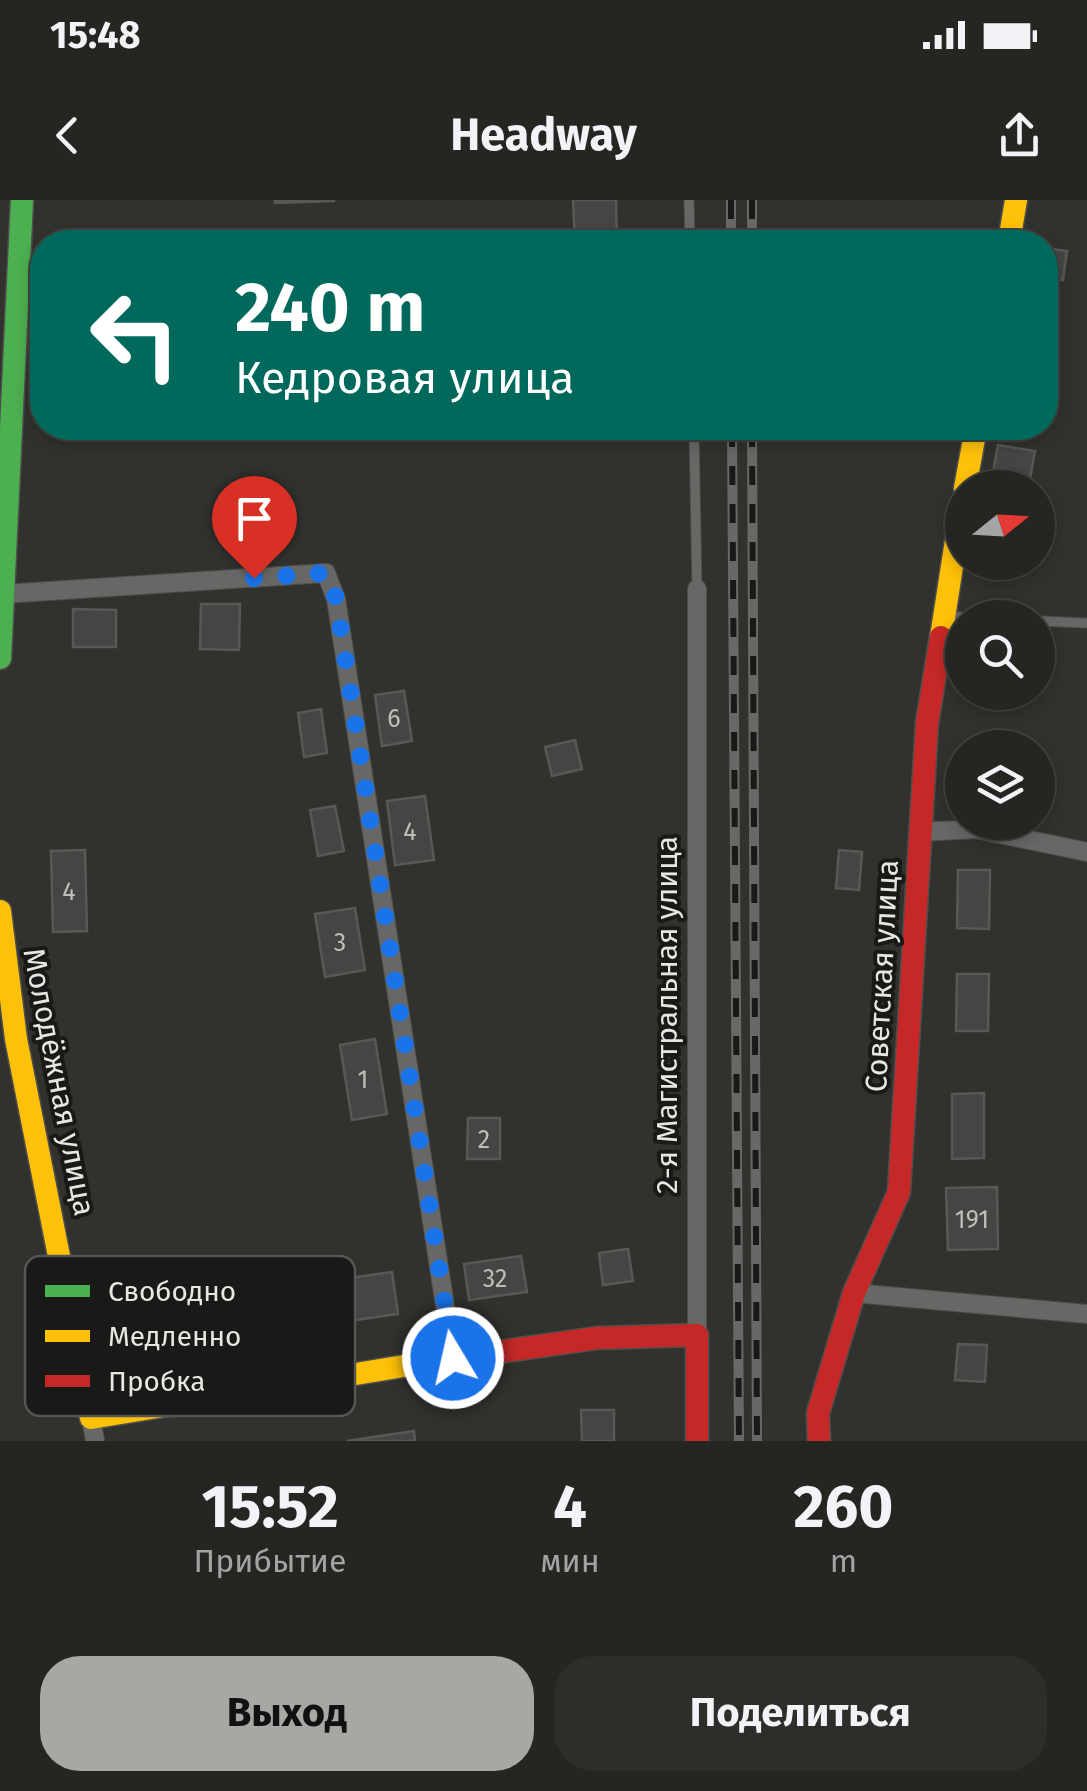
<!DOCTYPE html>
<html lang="ru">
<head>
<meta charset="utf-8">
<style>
	body { margin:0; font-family:"Fira Sans",sans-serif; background:#2d2d2a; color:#f1f3f6; height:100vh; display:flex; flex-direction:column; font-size:38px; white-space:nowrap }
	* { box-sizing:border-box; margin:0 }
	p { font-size:32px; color:#a3a5a5 }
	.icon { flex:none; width:55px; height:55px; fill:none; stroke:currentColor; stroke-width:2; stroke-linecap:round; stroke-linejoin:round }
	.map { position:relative; height:1241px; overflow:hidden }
	.side { display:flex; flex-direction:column; background:#252522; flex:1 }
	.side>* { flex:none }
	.banner { position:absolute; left:30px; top:30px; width:1028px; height:210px; border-radius:40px; box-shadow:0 5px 15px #0003,0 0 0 2px #424240; background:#00695c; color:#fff; overflow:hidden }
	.needle { width:65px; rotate:72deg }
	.tools { position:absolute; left:945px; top:270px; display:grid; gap:20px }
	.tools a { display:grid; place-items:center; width:110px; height:110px; border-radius:50%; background:#252522; box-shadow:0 5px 15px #0003,0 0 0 2px #424240; font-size:50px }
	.pin { position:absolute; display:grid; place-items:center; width:85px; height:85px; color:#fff; margin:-102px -42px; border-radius:50% 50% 50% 0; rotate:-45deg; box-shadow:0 0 10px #0007 }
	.pin .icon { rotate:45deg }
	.me { position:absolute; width:110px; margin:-55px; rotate:351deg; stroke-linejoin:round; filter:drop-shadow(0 0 8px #0008) }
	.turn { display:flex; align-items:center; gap:35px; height:210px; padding:0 40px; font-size:45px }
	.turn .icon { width:130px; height:130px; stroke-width:2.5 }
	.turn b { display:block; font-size:70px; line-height:85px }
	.eta { display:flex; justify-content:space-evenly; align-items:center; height:170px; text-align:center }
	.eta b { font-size:60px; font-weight:700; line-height:70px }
	.cta { display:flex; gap:20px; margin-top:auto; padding:20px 40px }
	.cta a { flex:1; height:115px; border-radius:40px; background:#a7a7a4; color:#111; font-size:40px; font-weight:700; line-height:115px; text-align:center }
	.cta a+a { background:#2d2d2a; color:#f1f3f6 }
	.status { display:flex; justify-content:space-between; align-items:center; height:70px; padding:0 50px; background:#252522; direction:ltr }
	.status svg { height:28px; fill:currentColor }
	header { display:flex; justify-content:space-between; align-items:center; height:130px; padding:0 40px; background:#252522; font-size:45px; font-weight:700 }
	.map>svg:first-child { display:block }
	.building { fill:#454543; stroke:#585856; stroke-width:2.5 }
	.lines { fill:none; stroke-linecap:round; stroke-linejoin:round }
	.lane-casing { stroke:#4e4e4c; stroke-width:11 }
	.street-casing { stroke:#4e4e4c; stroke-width:20 }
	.fast-casing { stroke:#4e4e4c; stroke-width:25 }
	.slow-casing { stroke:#4e4e4c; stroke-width:25 }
	.jam-casing { stroke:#4e4e4c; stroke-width:25 }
	.lane { stroke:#676765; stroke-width:9 }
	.street { stroke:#676765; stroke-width:18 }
	.fast { stroke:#4caf50; stroke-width:22 }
	.slow { stroke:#ffc107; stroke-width:22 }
	.jam { stroke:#c62828; stroke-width:22 }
	.rail-casing { stroke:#686866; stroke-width:10 }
	.rail { stroke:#191917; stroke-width:6; stroke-dasharray:19; stroke-linecap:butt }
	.route { stroke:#1a73e8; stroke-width:18; stroke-dasharray:0 32.4 }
	.labels { text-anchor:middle; stroke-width:8; stroke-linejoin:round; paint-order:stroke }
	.number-label { font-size:25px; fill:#bebebb }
	.street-label { font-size:30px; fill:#e6e6e3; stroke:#191917 }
	.key { fill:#191917; stroke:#565654; stroke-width:2.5 }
	.key-label { font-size:28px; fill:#e6e6e3 }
</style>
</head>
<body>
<div class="status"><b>15:48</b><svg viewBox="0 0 49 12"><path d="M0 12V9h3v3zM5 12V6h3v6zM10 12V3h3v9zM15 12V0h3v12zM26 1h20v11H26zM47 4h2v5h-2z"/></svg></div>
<header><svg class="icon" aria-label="back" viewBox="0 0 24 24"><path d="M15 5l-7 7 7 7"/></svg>Headway<svg class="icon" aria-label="share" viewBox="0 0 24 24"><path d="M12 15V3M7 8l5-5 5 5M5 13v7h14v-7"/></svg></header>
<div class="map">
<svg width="1087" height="1241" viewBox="0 0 1087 1241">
	<rect width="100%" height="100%" fill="#31312e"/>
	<g class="building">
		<path d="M275 0H334V1L275 3Z"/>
		<path d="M573 0H616L617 42H575Z"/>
		<path d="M1045 48 1067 51 1063 80 1045 78Z"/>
		<path d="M998 245 1035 251 1029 284 992 278Z"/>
		<path d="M985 362H1013L1011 379 983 376Z"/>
		<path d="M201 404H240L239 450 200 449Z"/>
		<path d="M73 409 116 410V447H73Z"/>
		<path d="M404 491 412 541 382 546 375 495Z"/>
		<path d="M321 509 327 553 304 557 298 513Z"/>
		<path d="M575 540 582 569 552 576 545 547Z"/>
		<path d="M961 556H962V609H959Z"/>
		<path d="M425 596 434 660 395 665 387 601Z"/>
		<path d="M335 606 344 651 318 656 310 610Z"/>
		<path d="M85 650 87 731 53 732 51 651Z"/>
		<path d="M839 650 862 652 859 690 836 688Z"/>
		<path d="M958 670H990L989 729 957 728Z"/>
		<path d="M355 708 365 770 325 777 315 714Z"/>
		<path d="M957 774H989L988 831H956Z"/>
		<path d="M375 839 387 914 352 920 340 845Z"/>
		<path d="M984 893V958L952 959V894Z"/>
		<path d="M468 918H500V959H467Z"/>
		<path d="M997 987 998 1049 948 1050 946 988Z"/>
		<path d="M628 1049 633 1081 603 1085 599 1053Z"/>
		<path d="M521 1056 527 1092 469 1100 464 1064Z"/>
		<path d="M392 1072 398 1114 321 1125 315 1083Z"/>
		<path d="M958 1144 987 1145 985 1182 955 1180Z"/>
		<path d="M581 1210H614V1241H582Z"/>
		<path d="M414 1231 415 1241H347Z"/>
	</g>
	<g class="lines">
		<defs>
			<g id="lane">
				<path d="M689 0 690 42"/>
				<path d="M694 228 697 389"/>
				<path d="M946 416 974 418"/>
				<path d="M1038 421 1087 423"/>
			</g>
			<g id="street">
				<path d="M3 394 326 373 336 399 453 1158"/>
				<path d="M920 632 976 629 1087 652"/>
				<path d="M854 1093 1087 1114"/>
				<path d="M697 1135V389"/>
				<path d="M91 1218 95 1241"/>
			</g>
			<path id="fast" d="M0 458 22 0"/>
			<g id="slow">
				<path d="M1009 42 1016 0"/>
				<path d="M965 288 976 228"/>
				<path d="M941 437 962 302"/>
				<path d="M0 711 16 839 91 1218 422 1163"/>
			</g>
			<g id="jam">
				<path d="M422 1163 597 1138 697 1135V1241"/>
				<path d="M819 1241 818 1213 854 1093 899 992 927 523 941 437"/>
			</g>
		</defs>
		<use href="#lane" class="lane-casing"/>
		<use href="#street" class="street-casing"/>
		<use href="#fast" class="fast-casing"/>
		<use href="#slow" class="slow-casing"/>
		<use href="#jam" class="jam-casing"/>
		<use href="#lane" class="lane"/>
		<use href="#street" class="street"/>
		<use href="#fast" class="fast"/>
		<use href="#slow" class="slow"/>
		<use href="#jam" class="jam"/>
		<defs>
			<g id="rail">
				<path d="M731 0V42"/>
				<path d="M752 0V42"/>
				<path d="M732 228 739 1241"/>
				<path d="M752 228 757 1241"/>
			</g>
		</defs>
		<use href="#rail" class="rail-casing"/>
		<use href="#rail" class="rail"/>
	</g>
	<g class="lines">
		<path class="route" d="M254 378 326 373 336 398 453 1158"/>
	</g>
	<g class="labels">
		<g class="number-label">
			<text x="394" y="527">6</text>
			<text x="410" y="640">4</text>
			<text x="69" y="700">4</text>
			<text x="340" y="751">3</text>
			<text x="363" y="888">1</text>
			<text x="484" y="948">2</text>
			<text x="972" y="1028">191</text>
			<text x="495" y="1087">32</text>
		</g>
		<g class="street-label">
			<text transform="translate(882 776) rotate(-87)" y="10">Советская улица</text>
			<text transform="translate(667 815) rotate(-90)" y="10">2-я Магистральная улица</text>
			<text transform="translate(59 882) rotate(79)" y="10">Молодёжная улица</text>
		</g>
	</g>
	<rect x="25" y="1056" width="330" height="160" rx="15" class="key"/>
	<rect x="45" y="1085" width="45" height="12" fill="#4caf50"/>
	<rect x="45" y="1130" width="45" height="12" fill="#ffc107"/>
	<rect x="45" y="1175" width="45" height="12" fill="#c62828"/>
	<g class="key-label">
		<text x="108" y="1101">Свободно</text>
		<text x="108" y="1146">Медленно</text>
		<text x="108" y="1191">Пробка</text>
	</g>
</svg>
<div class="tools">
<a><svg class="needle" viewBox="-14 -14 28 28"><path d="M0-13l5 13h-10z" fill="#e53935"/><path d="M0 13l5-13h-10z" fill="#a3a5a5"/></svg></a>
<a><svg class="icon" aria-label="search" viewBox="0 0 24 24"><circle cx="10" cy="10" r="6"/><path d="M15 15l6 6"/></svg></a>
<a><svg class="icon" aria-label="layers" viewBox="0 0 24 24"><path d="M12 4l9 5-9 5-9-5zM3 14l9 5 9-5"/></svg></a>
</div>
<div class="pin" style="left:254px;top:378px;background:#d93025"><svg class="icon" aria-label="arrive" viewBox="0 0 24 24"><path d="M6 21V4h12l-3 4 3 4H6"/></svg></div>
<svg class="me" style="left:453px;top:1158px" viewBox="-20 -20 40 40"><circle r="17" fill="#1a73e8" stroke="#fff" stroke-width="3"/><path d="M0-11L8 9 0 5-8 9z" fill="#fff"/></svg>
<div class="banner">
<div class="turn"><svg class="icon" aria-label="left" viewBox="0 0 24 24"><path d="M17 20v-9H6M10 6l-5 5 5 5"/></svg><div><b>240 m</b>Кедровая улица</div></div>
</div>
</div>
<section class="side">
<div class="eta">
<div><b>15:52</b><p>Прибытие</p></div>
<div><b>4</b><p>мин</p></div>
<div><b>260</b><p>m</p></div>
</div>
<div class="cta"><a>Выход</a><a>Поделиться</a></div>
</section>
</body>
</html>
